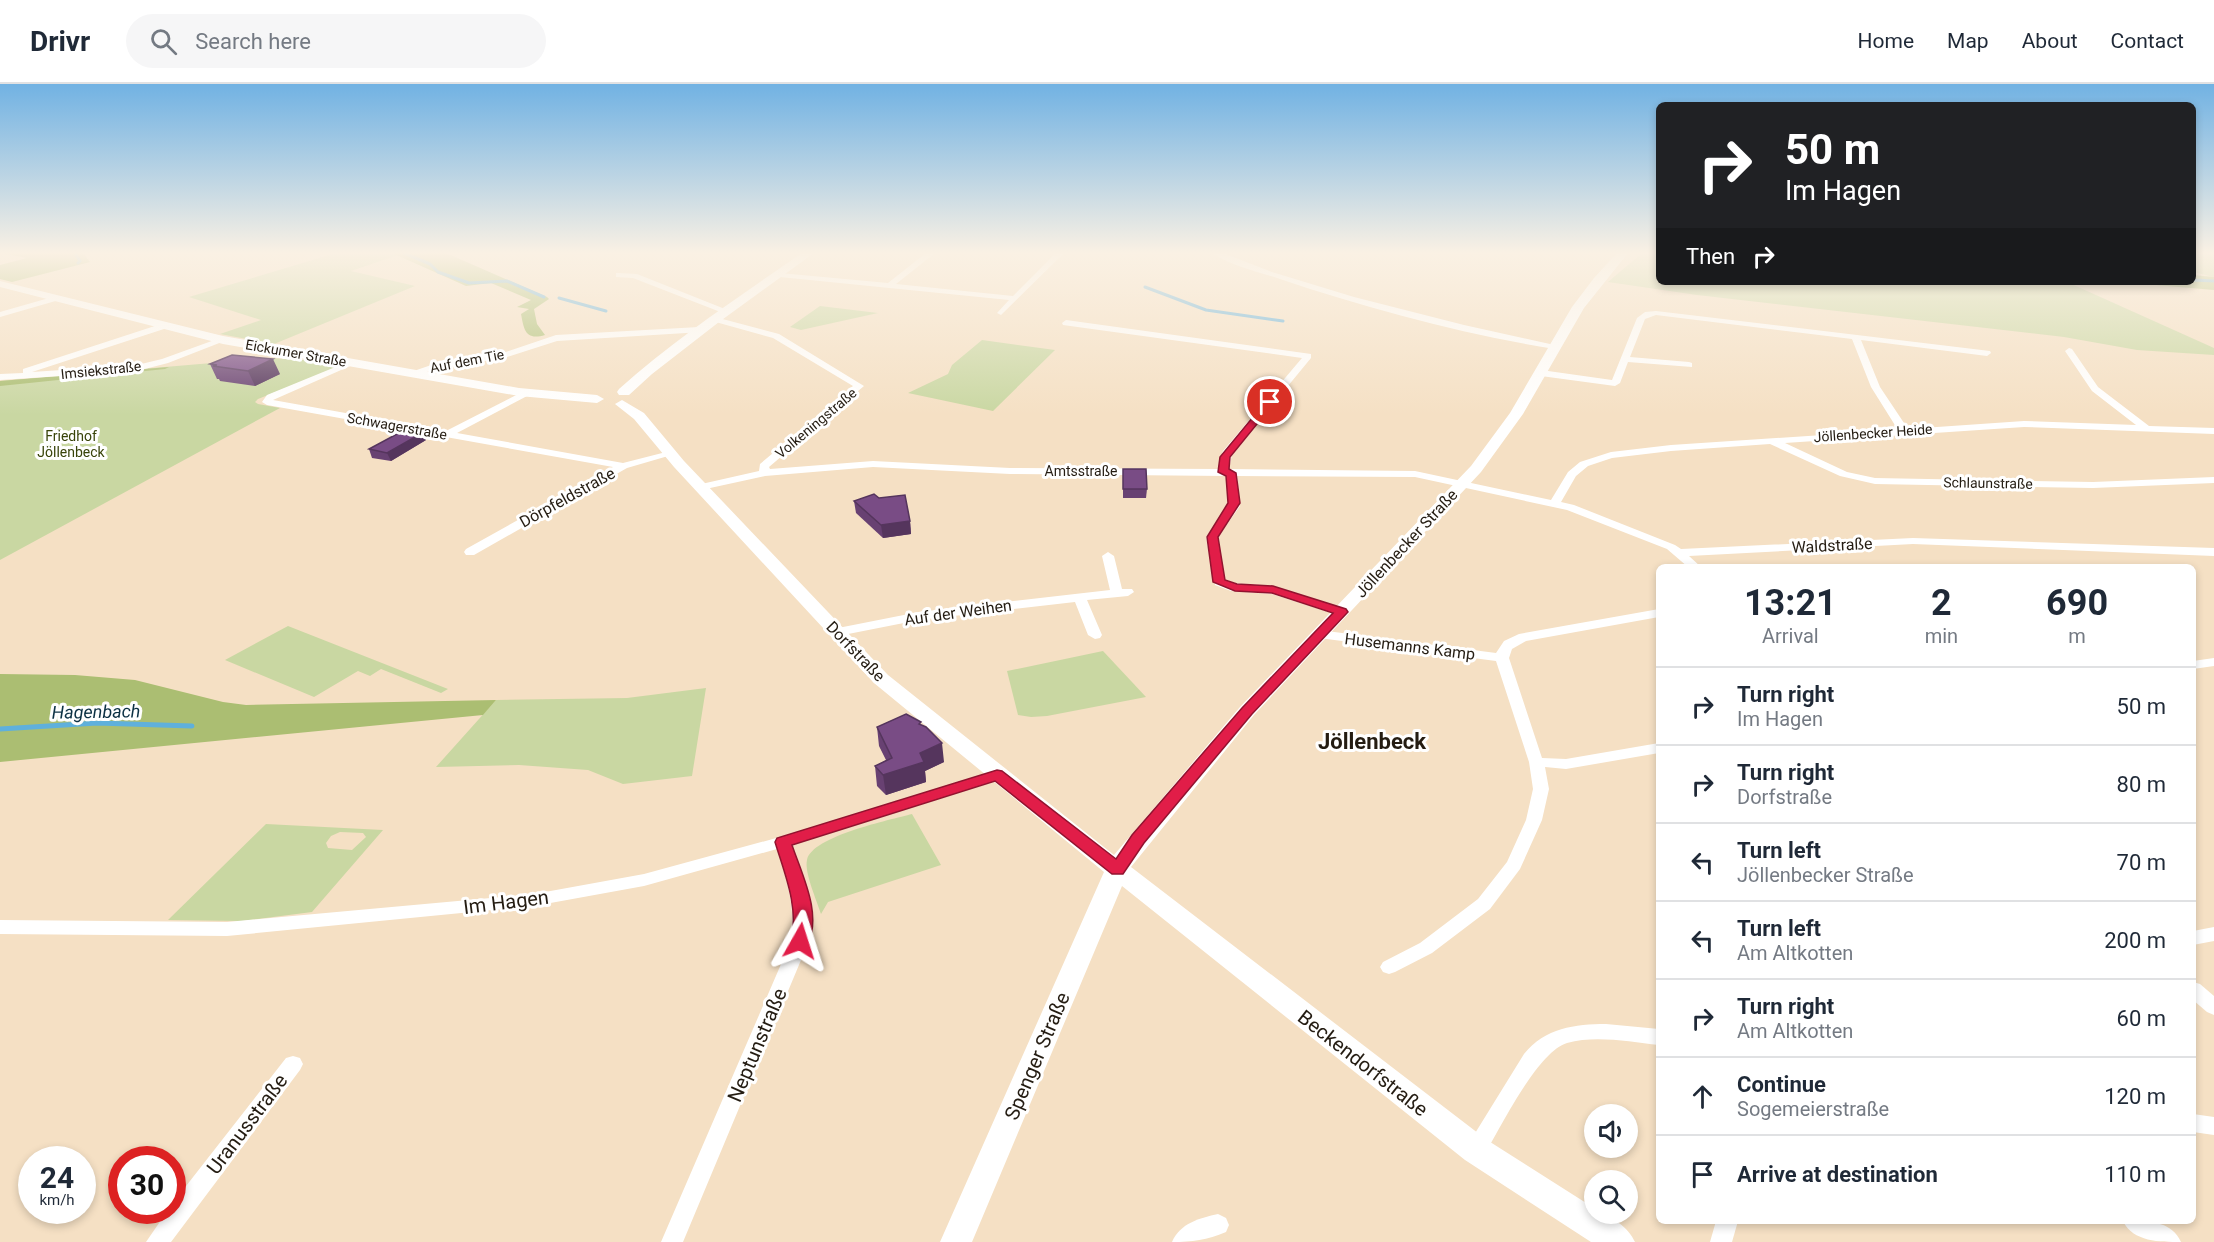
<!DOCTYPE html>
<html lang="en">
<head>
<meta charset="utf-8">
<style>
	body { margin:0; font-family:Roboto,sans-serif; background:#f6f6f7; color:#1f2937; height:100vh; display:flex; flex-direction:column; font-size:22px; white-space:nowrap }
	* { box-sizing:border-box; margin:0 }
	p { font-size:20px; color:#747a83 }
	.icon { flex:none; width:33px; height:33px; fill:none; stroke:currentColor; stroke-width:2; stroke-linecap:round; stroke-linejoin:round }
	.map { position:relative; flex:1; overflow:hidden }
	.panel { position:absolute; left:1656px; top:480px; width:540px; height:660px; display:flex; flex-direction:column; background:#fff; border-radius:9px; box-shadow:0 3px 9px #0003 }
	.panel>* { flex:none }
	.top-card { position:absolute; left:1656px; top:18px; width:540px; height:183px; border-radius:9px; box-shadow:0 3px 9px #0003; background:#202124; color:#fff; overflow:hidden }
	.fabs { position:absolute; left:1584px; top:1020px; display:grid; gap:12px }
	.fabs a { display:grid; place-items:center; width:54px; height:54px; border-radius:50%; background:#fff; box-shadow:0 3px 9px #0003; font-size:30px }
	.speed { position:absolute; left:18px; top:1062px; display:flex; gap:12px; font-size:30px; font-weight:700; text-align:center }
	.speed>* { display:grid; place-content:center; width:78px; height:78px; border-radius:50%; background:#fff; box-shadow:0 3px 9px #0003; line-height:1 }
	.speed small { font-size:15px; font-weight:400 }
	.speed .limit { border:9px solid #d22; background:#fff; color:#111 }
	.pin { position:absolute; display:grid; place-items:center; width:51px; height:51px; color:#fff; margin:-26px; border:3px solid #fff; border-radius:50%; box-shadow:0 2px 6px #0007 }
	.me { position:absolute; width:66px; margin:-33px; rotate:6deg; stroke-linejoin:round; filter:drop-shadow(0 0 4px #0008) }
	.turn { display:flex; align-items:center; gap:21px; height:126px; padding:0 30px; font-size:27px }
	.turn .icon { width:78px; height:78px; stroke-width:2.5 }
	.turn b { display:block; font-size:42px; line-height:51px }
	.then { display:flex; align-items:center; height:57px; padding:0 30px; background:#0003; gap:12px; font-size:22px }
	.eta { display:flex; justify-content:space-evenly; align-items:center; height:102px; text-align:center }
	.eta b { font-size:36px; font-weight:700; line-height:42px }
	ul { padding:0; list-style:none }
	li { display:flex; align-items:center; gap:18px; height:78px; padding:0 30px; border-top:2px solid #e0e1e3 }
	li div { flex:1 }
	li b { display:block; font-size:22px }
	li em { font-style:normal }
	header { display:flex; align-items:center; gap:36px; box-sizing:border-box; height:84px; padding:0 30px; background:#fff; border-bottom:2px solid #e0e1e3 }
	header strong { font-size:28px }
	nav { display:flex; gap:33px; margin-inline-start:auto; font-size:21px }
	.search { width:420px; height:54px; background:#f6f6f7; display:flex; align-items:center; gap:15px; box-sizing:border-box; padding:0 21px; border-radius:33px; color:#747a83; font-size:22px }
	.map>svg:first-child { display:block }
	.green { fill:#c9d7a2; fill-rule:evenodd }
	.forest { fill:#abbe72 }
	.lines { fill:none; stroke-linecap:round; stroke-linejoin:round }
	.stream-far1 { stroke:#5fb0dc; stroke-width:3 }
	.stream { stroke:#5fb0dc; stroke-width:5 }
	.minor { fill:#fff; fill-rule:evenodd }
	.secondary { fill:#fff; fill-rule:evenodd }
	.wall { fill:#684172 }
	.shaded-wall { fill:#55355d }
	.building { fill:#794c85; stroke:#55355d; stroke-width:1.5 }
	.route { fill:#e11d48; stroke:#92132f; stroke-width:1.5 }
	.labels { text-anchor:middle; stroke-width:6; stroke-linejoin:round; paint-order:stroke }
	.far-street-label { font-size:14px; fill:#241c12; stroke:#fff }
	.far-park-label { font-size:14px; fill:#384309; stroke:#fff }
	.street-label { font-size:16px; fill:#241c12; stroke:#fff }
	.water-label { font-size:18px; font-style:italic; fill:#0c3144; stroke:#fff }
	.near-street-label { font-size:20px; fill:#241c12; stroke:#fff }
	.district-label { font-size:22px; font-weight:bold; fill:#241c12; stroke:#fff }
</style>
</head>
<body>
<header>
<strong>Drivr</strong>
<div class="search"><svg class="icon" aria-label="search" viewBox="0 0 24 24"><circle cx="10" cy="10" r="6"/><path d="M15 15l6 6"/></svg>Search here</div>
<nav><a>Home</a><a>Map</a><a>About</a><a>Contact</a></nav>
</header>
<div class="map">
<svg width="2214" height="1158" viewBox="0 0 2214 1158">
	<rect width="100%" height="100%" fill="#f5e0c4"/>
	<g class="green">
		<path d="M336 169H392L398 171 351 187 415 202 274 260 220 250 261 236 189 213Z"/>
		<path d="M1642 169H1659V198H2067L2214 264V271L2137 266 2064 253 1697 211 1608 198Z"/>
		<path d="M2193 169H2214V193L2193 188Z"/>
		<path d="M820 222 878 229 801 246 790 243Z"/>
		<path d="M982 256 1055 266 993 327 908 309 948 290 952 281Z"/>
		<path d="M270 274 304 276 338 283 258 315 255 318 258 320 280 324 0 476V297Z"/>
		<path d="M288 542 448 605 441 609 381 585 370 592 358 587 314 613 225 576Z"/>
		<path d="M1103 567 1146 613 1047 632 1031 633 1018 631 1007 587Z"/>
		<path d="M706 604 692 692 623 700 588 686 519 681 436 683 496 616 627 614Z"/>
		<path d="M912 730 941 781 828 818 821 830C817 817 804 788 807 776 812 752 890 736 912 730Z"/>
		<path d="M266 740 383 746 312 828 242 837 168 836ZM340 748 363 749 366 753 352 766 328 764 326 759 331 752Z"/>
	</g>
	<g class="forest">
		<path d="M1 169H83L90 178 12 198 0 195V181L27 174Z"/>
		<path d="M392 169H446L547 213 549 215 534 225 537 240 545 251C525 257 524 245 521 230L529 225 517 223 531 216 491 199 466 202Z"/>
		<path d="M2193 191 2214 193V206L2120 198H2193Z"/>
		<path d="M169 283 165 285 0 302V297Z"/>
		<path d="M0 590 75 591 135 596 223 618 246 621 496 616 483 631 0 678Z"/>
	</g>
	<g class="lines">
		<g class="stream-far1">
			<path d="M75 169 80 177 78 179"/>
			<path d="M404 169 430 180 438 188 469 199 507 197 544 213"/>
			<path d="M2193 196 2214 197"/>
			<path d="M1145 203 1206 226 1283 237"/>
			<path d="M559 214 606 227"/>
		</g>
		<path class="stream" d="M0 645 97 639 192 642"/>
		<g class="minor">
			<path d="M926 169H935L896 200 1013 212 1056 169H1064L1001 231 997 229 1009 216 780 193 776 191 780 189 888 199Z"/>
			<path d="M1212 169H1223L1272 188 1354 213 1464 241 1559 262 1555 265C1462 250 1369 225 1280 195 1259 188 1231 182 1212 169Z"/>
			<path d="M619 189 637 190 730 227 723 229 633 194 616 193V189Z"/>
			<path d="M56 212H59V216L0 233V228Z"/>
			<path d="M1656 227 1990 267 1991 269 1987 272 1861 256 1880 303 1908 345 2024 337 2136 341 2092 307 2065 267 2069 264 2072 265 2098 303 2149 342 2214 344V350L2024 343 1785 359 1847 388 1875 394 2093 398 2214 393V399L2093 404 1875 400 1840 392 1770 360 1671 367 1612 374 1588 382 1576 392 1561 418 1574 421 1675 461 1681 465 1913 454 2214 464V472L1913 460 1689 472 1701 483H1688L1667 465 1567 426 1415 393 1237 392 1240 422 1218 453 1225 496 1233 499 1273 502 1346 525 1347 528 1346 531 1341 532 1272 510 1231 507 1215 501 1206 453 1228 422 1226 392 1010 390 873 383 765 392 701 406 696 403 697 401 759 387 760 380 853 302 773 254 712 237 711 235 715 233 779 250 864 302 769 383 770 385 873 377 1010 384 1219 385V376L1223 367 1302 274 1063 241 1062 239 1066 236 1311 270V274L1232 370 1229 385 1415 387 1551 416 1568 388 1580 378 1611 368 1671 361 1898 346 1871 303 1852 255 1656 231 1645 235 1630 273 1689 278 1692 279V283L1628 278 1620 299 1615 302 1541 292 1536 289 1541 286 1612 296 1637 234 1645 228Z"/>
			<path d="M164 239 168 242 167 244 32 288 137 281 162 275 220 254 227 256 168 279 137 287 0 296V290L23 289V285Z"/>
			<path d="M699 243 702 244V248L557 257 504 274 441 284 413 292 408 289 440 278 503 269 556 251Z"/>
			<path d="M350 277 357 279 273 316 446 347 526 306 531 309 529 311 457 349 623 379 670 367 675 370 627 384 474 471H466L464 468 466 465 613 383 267 321 262 318 267 311Z"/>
			<path d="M1108 468 1114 472 1122 505H1132L1134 508 1128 512 1087 516 1102 551 1100 554 1095 555 1088 551 1075 518 919 536 838 552 831 548 838 544 919 528 1110 506 1102 472Z"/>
			<path d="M1659 525V533L1526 557 1512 565 1509 574 1542 674 1566 675 1659 659V669L1566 685 1545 683 1549 705 1542 736 1520 785 1490 825 1432 869 1395 888 1389 890 1383 888 1380 883 1383 878 1420 859 1478 815 1507 778 1526 736 1533 705 1529 678 1496 577 1319 554 1314 553 1312 550 1314 547 1319 546 1496 569 1504 557 1519 550Z"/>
			<path d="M2214 574V582L2193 585V577Z"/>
			<path d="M997 686 1002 687 1005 691 1002 695 792 761C803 793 814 823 809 857L683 1158H661L791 857C796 824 787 796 777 765L644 802 534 822 227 852 0 850V836L227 838 534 810 644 790 780 753Z"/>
			<path d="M2214 843V857L2193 861V847Z"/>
			<path d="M2193 898 2200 900 2214 912V931L2207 928 2193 916Z"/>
			<path d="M1606 940 1659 945V961C1630 958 1596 951 1567 959 1537 968 1500 1045 1483 1073L1476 1075 1469 1073 1466 1066 1469 1059 1524 970C1545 944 1575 940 1606 940Z"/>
			<path d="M293 972 300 974 303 980 300 986 171 1158H146L168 1126H172V1120L286 974Z"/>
			<path d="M2193 1030 2214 1033V1051L2193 1048Z"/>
			<path d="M1218 1130 1226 1134 1229 1141 1226 1148C1207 1156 1192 1158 1172 1158 1180 1139 1200 1134 1218 1130Z"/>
			<path d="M1716 1137H1738L1732 1158H1710Z"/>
			<path d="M2123 1137C2144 1137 2171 1135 2181 1158 2160 1158 2133 1158 2123 1137Z"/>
		</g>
		<g class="secondary">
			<path d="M802 169H814L719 238 652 290 629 311H619L617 308 619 305C676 254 740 212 802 169Z"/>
			<path d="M1617 169H1628L1584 224 1523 330 1481 388 1254 631 1131 783 1487 1056 1594 1124V1130C1611 1130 1629 1144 1635 1158H1591L1465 1076 1122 802 972 1158H940L1104 788 874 599 674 383 634 335 615 320 622 316 644 329 684 377 888 591 1114 771 1240 623 1471 382 1510 329 1572 223 1594 194Z"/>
			<path d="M0 197 223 252 519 304 597 311 604 315 597 319 519 312 223 260 0 203Z"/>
		</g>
	</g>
	<g class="wall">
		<path d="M210 280 280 290 255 302 220 297 219 295H217Z"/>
		<path d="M426 356 391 377 372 374 369 365Z"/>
		<path d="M1123 385 1147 405 1146 414H1123Z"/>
		<path d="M854 417 910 437 911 450 883 454 856 429Z"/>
		<path d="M921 641 944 678 925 687 926 698 886 711 877 702 875 682 886 676 879 662 877 643Z"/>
	</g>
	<g class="shaded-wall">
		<path d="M273 275 280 290 255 302 248 287Z"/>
		<path d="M424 348 426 356 391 377 387 369Z"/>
		<path d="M910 437 911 450 883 454 881 441Z"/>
		<path d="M942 659 944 678 925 687 926 698 886 711 883 691 920 669Z"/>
	</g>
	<g class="building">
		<path d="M232 271 273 275 248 287 213 282 217 281 210 280Z"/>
		<path d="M408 344 424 348 387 369 369 365Z"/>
		<path d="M1123 385H1146L1147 405H1123Z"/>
		<path d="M874 410 879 414 905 411 910 437 881 441 854 417Z"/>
		<path d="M906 630 921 638 919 640 926 643 942 659 920 669 924 678 883 691 875 682 892 674 877 643Z"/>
	</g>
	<linearGradient id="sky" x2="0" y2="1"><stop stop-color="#71b2e3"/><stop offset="0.51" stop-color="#faf1e4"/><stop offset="1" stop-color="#faf1e4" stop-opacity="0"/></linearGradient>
	<rect width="2214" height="331" fill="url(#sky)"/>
	<path class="route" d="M1267 316 1275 318 1230 373 1229 385 1236 389 1240 419 1218 453 1225 496 1237 500 1273 502 1346 525 1348 528 1252 630 1144 759 1123 790H1112L995 697 792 761C802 791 823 831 807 862L800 864 794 862 791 857C799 823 785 791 775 758L777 754 997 686 1002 687 1116 775 1132 751 1242 624 1333 529 1272 509 1235 507 1213 498 1207 453 1228 419 1226 392 1218 388 1220 373Z"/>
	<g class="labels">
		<g class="far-street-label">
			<text transform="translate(296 269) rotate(10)" y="5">Eickumer Straße</text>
			<text transform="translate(467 277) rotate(-11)" y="5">Auf dem Tie</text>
			<text transform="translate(101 286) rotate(-6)" y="5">Imsiekstraße</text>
			<text transform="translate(816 339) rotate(-40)" y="5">Volkeningstraße</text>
			<text transform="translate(397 342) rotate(10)" y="5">Schwagerstraße</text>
			<text transform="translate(1873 349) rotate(-4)" y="5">Jöllenbecker Heide</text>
			<text x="1081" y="392">Amtsstraße</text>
			<text transform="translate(1988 399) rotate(1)" y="5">Schlaunstraße</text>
		</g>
		<g class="far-park-label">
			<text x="71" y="357">Friedhof<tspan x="71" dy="16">Jöllenbeck</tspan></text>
		</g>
		<g class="street-label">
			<text transform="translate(567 413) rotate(-29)" y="6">Dörpfeldstraße</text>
			<text transform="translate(1406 459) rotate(-47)" y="6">Jöllenbecker Straße</text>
			<text transform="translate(1832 461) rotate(-3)" y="6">Waldstraße</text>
			<text transform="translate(958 528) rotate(-8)" y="6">Auf der Weihen</text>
			<text transform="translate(1410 562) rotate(7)" y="6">Husemanns Kamp</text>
			<text transform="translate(856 567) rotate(46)" y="6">Dorfstraße</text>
		</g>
		<g class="water-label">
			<text transform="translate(96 628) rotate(-1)" y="6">Hagenbach</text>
		</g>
		<g class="near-street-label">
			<text transform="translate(506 818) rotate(-7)" y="7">Im Hagen</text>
			<text transform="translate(757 961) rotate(-67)" y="7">Neptunstraße</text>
			<text transform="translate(1037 972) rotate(-67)" y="7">Spenger Straße</text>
			<text transform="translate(1363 979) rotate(38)" y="7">Beckendorfstraße</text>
			<text transform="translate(247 1040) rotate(-53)" y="7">Uranusstraße</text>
		</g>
		<g class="district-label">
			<text x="1372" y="665">Jöllenbeck</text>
		</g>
	</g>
</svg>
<div class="fabs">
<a><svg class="icon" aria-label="sound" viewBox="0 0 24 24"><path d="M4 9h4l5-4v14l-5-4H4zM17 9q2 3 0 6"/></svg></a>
<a><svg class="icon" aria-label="search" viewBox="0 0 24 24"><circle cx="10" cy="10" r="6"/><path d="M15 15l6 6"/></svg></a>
</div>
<div class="speed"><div>24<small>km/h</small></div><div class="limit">30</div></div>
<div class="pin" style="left:1270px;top:318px;background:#d93025"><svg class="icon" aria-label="arrive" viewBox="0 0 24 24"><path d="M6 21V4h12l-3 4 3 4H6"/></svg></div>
<svg class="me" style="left:800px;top:857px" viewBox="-20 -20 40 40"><path d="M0-17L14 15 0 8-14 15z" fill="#e11d48" stroke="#fff" stroke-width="4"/></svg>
<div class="top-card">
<div class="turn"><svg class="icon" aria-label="right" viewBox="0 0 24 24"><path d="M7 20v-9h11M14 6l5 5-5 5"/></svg><div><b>50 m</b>Im Hagen</div></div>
<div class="then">Then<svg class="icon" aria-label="right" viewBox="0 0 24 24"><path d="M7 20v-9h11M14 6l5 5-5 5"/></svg></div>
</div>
<section class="panel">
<div class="eta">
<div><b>13:21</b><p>Arrival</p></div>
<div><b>2</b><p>min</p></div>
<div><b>690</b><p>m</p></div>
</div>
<ul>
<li><svg class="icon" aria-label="right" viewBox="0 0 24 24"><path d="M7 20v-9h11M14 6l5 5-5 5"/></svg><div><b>Turn right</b><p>Im Hagen</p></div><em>50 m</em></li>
<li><svg class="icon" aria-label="right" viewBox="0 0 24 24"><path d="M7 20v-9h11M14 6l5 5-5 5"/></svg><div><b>Turn right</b><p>Dorfstraße</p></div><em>80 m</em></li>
<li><svg class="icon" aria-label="left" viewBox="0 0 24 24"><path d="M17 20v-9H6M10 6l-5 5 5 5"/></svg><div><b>Turn left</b><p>Jöllenbecker Straße</p></div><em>70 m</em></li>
<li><svg class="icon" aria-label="left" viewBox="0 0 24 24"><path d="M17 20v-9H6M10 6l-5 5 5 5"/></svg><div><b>Turn left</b><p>Am Altkotten</p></div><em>200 m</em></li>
<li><svg class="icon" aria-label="right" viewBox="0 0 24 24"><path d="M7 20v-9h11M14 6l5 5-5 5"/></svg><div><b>Turn right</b><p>Am Altkotten</p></div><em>60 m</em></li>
<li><svg class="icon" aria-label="ahead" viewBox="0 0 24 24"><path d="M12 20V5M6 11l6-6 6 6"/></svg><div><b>Continue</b><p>Sogemeierstraße</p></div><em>120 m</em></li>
<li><svg class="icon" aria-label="arrive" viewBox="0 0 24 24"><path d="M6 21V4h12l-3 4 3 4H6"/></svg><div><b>Arrive at destination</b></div><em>110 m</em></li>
</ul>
</section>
</div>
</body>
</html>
